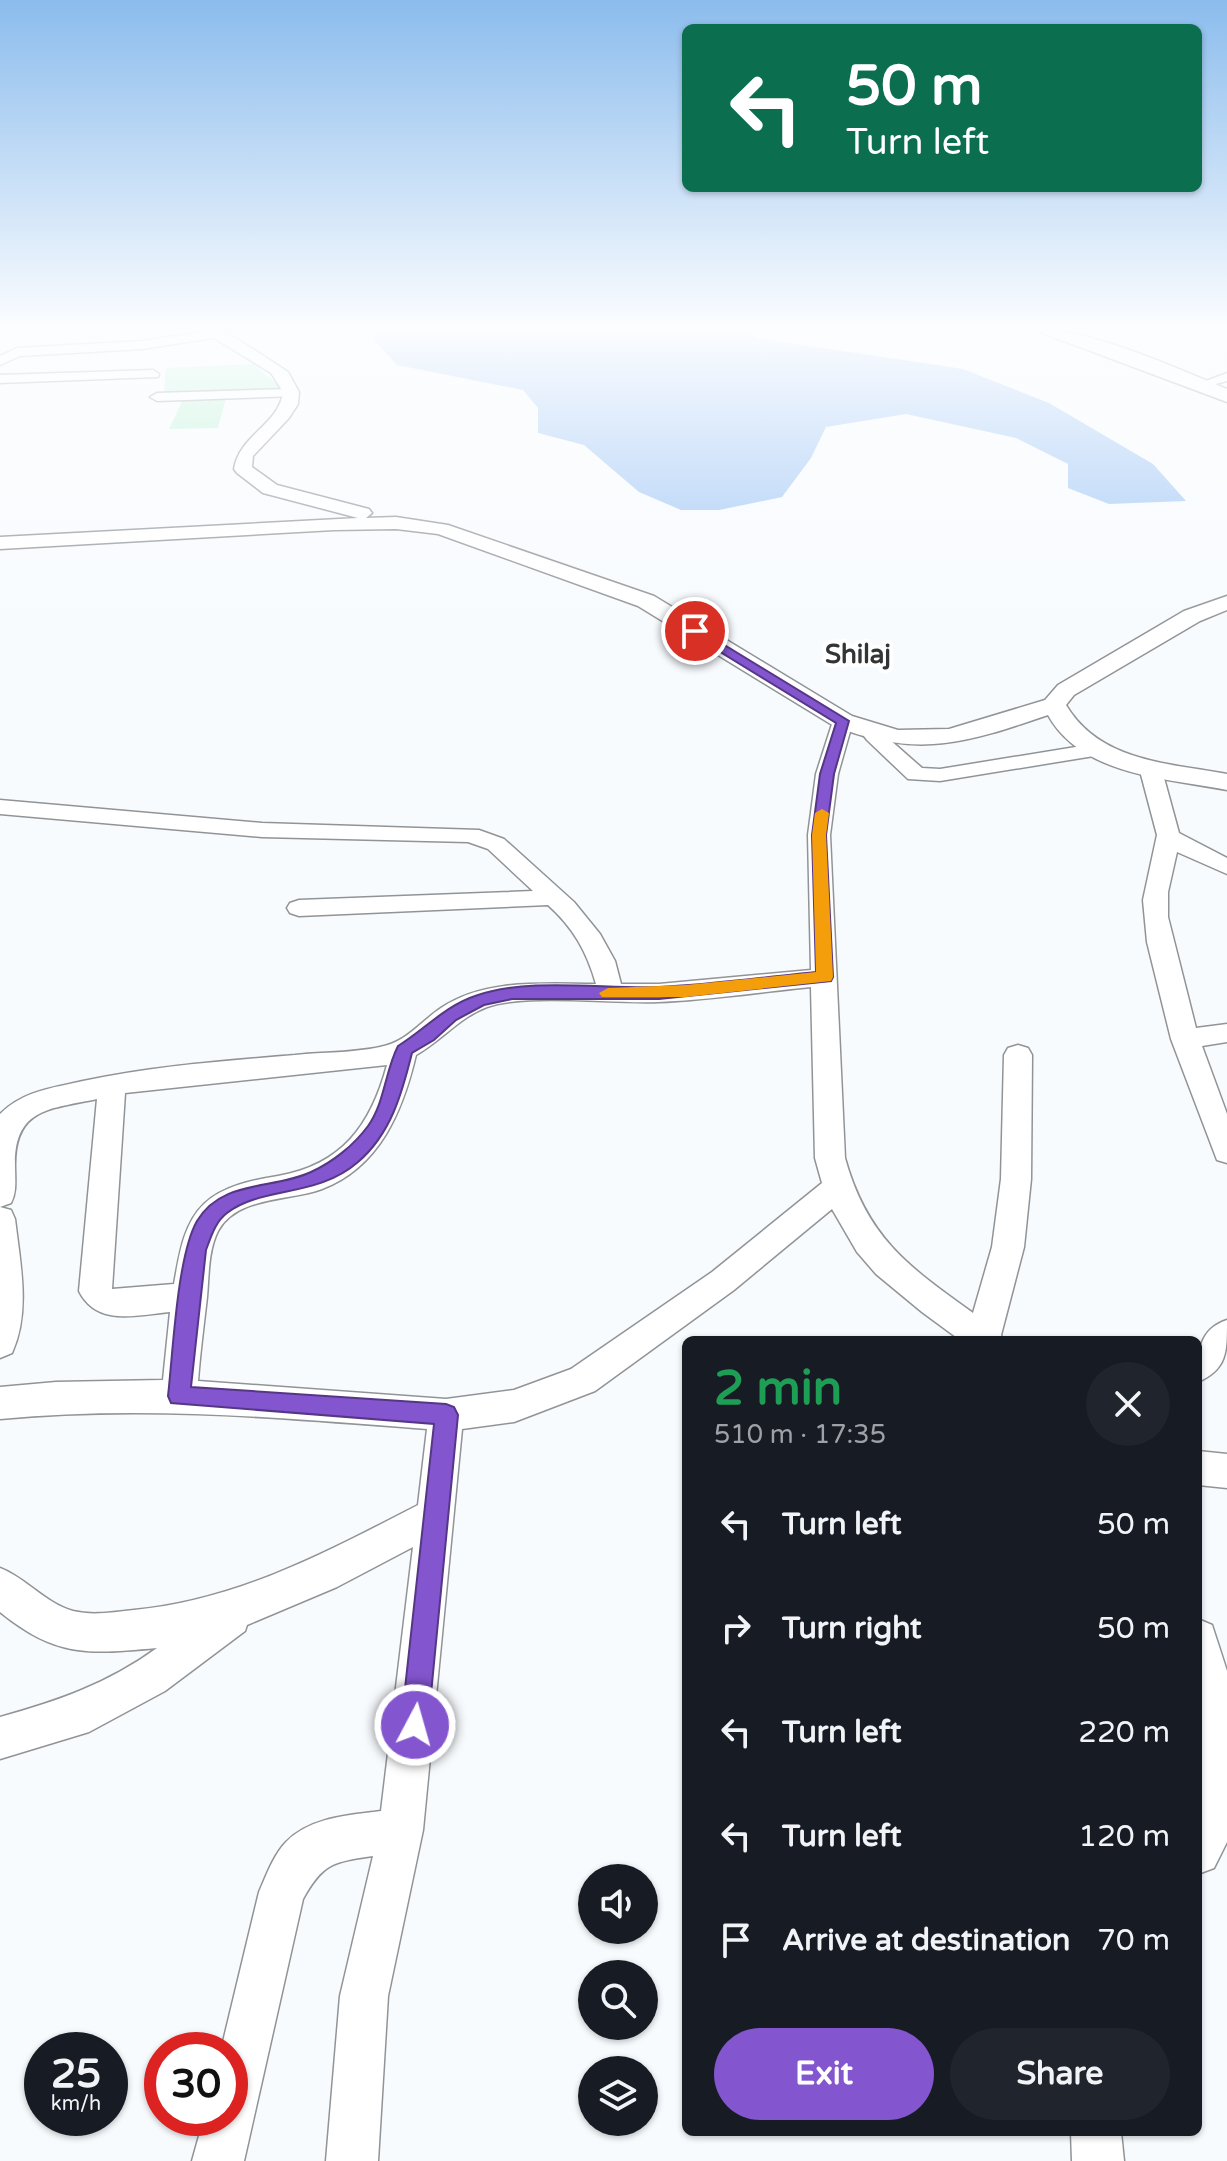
<!DOCTYPE html>
<html lang="en">
<head>
<meta charset="utf-8">
<style>
	body { margin:0; font-family:"Varela Round",sans-serif; background:#20242c; color:#f1f3f6; height:100vh; display:flex; flex-direction:column; font-size:30px; white-space:nowrap }
	* { box-sizing:border-box; margin:0 }
	p { font-size:26px; color:#9ea1a6 }
	.icon { flex:none; width:44px; height:44px; fill:none; stroke:currentColor; stroke-width:2; stroke-linecap:round; stroke-linejoin:round }
	.map { position:relative; flex:1; overflow:hidden }
	.side { position:absolute; left:682px; top:1336px; width:520px; height:800px; display:flex; flex-direction:column; background:#171b24; border-radius:12px; box-shadow:0 2px 6px #0004 }
	.side>* { flex:none }
	.banner { position:absolute; left:682px; top:24px; width:520px; height:168px; border-radius:12px; box-shadow:0 2px 6px #0004; background:#0b6e4f; color:#fff; overflow:hidden }
	.fabs { position:absolute; left:578px; top:1864px; display:grid; gap:16px }
	.fabs a { display:grid; place-items:center; width:80px; height:80px; border-radius:50%; background:#171b24; box-shadow:0 2px 6px #0004; font-size:40px }
	.speed { position:absolute; left:24px; top:2032px; display:flex; gap:16px; font-size:40px; font-weight:700; text-align:center }
	.speed>* { display:grid; place-content:center; width:104px; height:104px; border-radius:50%; background:#171b24; box-shadow:0 2px 6px #0004; line-height:1 }
	.speed small { font-size:20px; font-weight:400 }
	.speed .limit { border:12px solid #d22; background:#fff; color:#111 }
	.pin { position:absolute; display:grid; place-items:center; width:68px; height:68px; color:#fff; margin:-34px; border:4px solid #fff; border-radius:50%; box-shadow:0 2px 8px #0007 }
	.me { position:absolute; width:88px; margin:-44px; rotate:6deg; stroke-linejoin:round; filter:drop-shadow(0 0 6px #0008) }
	.turn { display:flex; align-items:center; gap:28px; height:168px; padding:0 32px; font-size:36px }
	.turn .icon { width:104px; height:104px; stroke-width:2.5 }
	.turn b { display:block; font-size:56px; line-height:68px }
	.round { display:grid; place-items:center; flex:none; width:84px; height:84px; border-radius:42px; background:#20242c }
	.head { display:flex; align-items:center; justify-content:space-between; height:136px; padding:0 32px }
	h1 { font-size:48px; font-weight:700; line-height:60px; color:#1e9e55 }
	.action { display:flex; gap:16px; margin-top:auto; padding:16px 32px }
	.action a { flex:1; height:92px; border-radius:48px; background:#8355ce; color:#fff; font-size:32px; font-weight:700; line-height:92px; text-align:center }
	.action a+a { background:#20242c; color:#f1f3f6 }
	ul { padding:0; list-style:none }
	li { display:flex; align-items:center; gap:24px; height:104px; padding:0 32px }
	li div { flex:1 }
	li b { display:block; font-size:30px }
	li em { font-style:normal }
	.map>svg:first-child { display:block }
	.green { fill:#b7f2d2 }
	.water { fill:#a0c7f5 }
	.lines { fill:none; stroke-linecap:round; stroke-linejoin:round }
	.minor-casing { stroke:#919497; stroke-width:3 }
	.tertiary-casing { stroke:#919497; stroke-width:3 }
	.secondary-casing { stroke:#919497; stroke-width:3 }
	.minor { fill:#fff; fill-rule:evenodd }
	.tertiary { fill:#fff; fill-rule:evenodd }
	.secondary { fill:#fff; fill-rule:evenodd }
	.route { fill:#8355ce; stroke:#553786; stroke-width:2 }
	.slow { fill:#f59e0b }
	.labels { text-anchor:middle; stroke-width:8; stroke-linejoin:round; paint-order:stroke }
	.far-district-label { font-size:26px; font-weight:bold; fill:#333435; stroke:#fff }
</style>
</head>
<body>
<div class="map">
<svg width="1227" height="2161" viewBox="0 0 1227 2161">
	<rect width="100%" height="100%" fill="#f8fbfe"/>
	<g class="green">
		<path d="M253 364 282 388 261 394 164 395 166 368Z"/>
		<path d="M226 398 218 428 169 429 183 399Z"/>
	</g>
	<path class="water" d="M377 328H743L757 338 963 369 1049 403 1153 464 1186 501 1109 504 1068 488V464L1016 438 906 414 826 427 811 458 782 497 719 510H681L639 492 584 445 538 433V408L523 390 397 365 373 339Z"/>
	<g class="lines">
		<defs>
			<g id="minor">
				<path d="M216 330 222 334 220 337 142 349 20 356 0 365V356L17 348 142 341Z"/>
				<path d="M153 370 159 374 158 377 0 383V375Z"/>
				<path d="M1227 373V381L1212 385 1206 381Z"/>
				<path d="M291 389 296 390V396L157 401 150 397 157 393Z"/>
				<path d="M843 715 853 721 838 774 830 835 845 1158C867 1238 909 1267 973 1313L992 1247 1001 1179 1004 1055 1008 1048 1018 1045 1028 1048 1032 1055 1031 1179 1024 1247 1001 1335 1003 1340H960L922 1312 876 1274 857 1252 832 1209 734 1290 595 1391 514 1422 462 1429 423 1830 388 1996 378 2161H326L340 1996 373 1856C333 1862 323 1863 303 1899L244 2161H192L204 2118H230V2050H221L259 1892C266 1876 274 1854 286 1842 310 1817 350 1815 381 1811L413 1547 337 1587 247 1625 245 1631 165 1691 89 1732 0 1759V1717C58 1701 107 1684 157 1648 88 1654 57 1658 0 1612V1568C26 1578 45 1603 73 1611 93 1616 114 1612 134 1610 238 1600 327 1552 418 1505L427 1429C284 1418 143 1405 0 1419V1387L56 1382 163 1380 170 1312C137 1315 97 1327 79 1291L97 1099C50 1109 14 1108 15 1166 15 1179 17 1192 11 1203L0 1207 11 1210 15 1219C20 1262 31 1312 12 1353L0 1358V1114C23 1091 52 1088 83 1081 153 1066 224 1061 295 1055 323 1052 353 1053 380 1047 407 1042 420 1022 441 1008 486 978 544 984 596 984 587 952 573 927 548 905L299 916 290 913 287 908 290 903 299 900 533 891 488 849 468 842 262 837 0 814V800L262 823 479 830 504 839 574 902 600 934 615 961 621 984H659L811 970 808 835 816 774 833 721ZM811 987 815 1158 822 1183 712 1272 571 1369 514 1390 446 1399 198 1381C200 1353 204 1324 207 1297 209 1276 208 1251 218 1231 237 1196 290 1201 322 1189 380 1167 403 1110 416 1055 441 1041 460 1017 487 1007 528 993 611 1004 658 1002 709 1000 760 992 811 987ZM387 1065C371 1125 342 1165 278 1176 253 1180 223 1186 204 1204 183 1224 179 1257 174 1284L112 1289 125 1093Z"/>
				<path d="M874 730 881 732 922 768 940 769 1094 744 1104 750 1094 756 940 781 908 779 867 740 864 736 867 732Z"/>
				<path d="M1150 761 1161 767 1179 833 1227 858V874L1177 852 1168 892V917L1196 1028 1227 1024V1042L1202 1046 1227 1114V1163L1217 1160 1171 1039 1147 942 1143 900 1157 835 1139 767Z"/>
				<path d="M1227 1320C1227 1353 1227 1369 1198 1382 1198 1355 1197 1330 1227 1320Z"/>
				<path d="M1198 1451 1227 1454V1488L1198 1485Z"/>
				<path d="M1198 1619 1212 1625 1227 1671V1842L1214 1868 1198 1874V1807L1201 1801Z"/>
				<path d="M1071 2132H1121L1124 2161H1072Z"/>
			</g>
			<path id="tertiary" d="M198 328H218L245 344 288 372 299 392 298 404 289 418 253 456 252 467 277 485 369 509 372 513 366 518 396 517 448 525 654 596 852 716 898 730 949 729 1045 700 1058 685 1184 611 1227 596V610L1200 621 1074 695 1066 705C1100 762 1168 763 1227 774V790C1166 778 1082 776 1048 715 966 743 919 759 834 726L638 606 438 534 396 529 334 530 0 549V537L358 518 263 493 237 473 234 469C239 435 279 425 283 392L271 373Z"/>
			<path id="secondary" d="M1029 328C1089 328 1171 366 1227 389V402Z"/>
		</defs>
		<use href="#minor" class="minor-casing"/>
		<use href="#tertiary" class="tertiary-casing"/>
		<use href="#secondary" class="secondary-casing"/>
		<use href="#minor" class="minor"/>
		<use href="#tertiary" class="tertiary"/>
		<use href="#secondary" class="secondary"/>
	</g>
	<linearGradient id="sky" x2="0" y2="1"><stop stop-color="#8bbced"/><stop offset="0.52" stop-color="#fcfdff"/><stop offset="1" stop-color="#fcfdff" stop-opacity="0"/></linearGradient>
	<rect width="1227" height="631" fill="url(#sky)"/>
	<path class="route" d="M695 627 849 721 834 774 826 835 833 977 831 981 659 999H512L484 1005 456 1020 434 1040 412 1053C402 1093 391 1134 358 1162 317 1198 262 1186 227 1213 215 1222 211 1237 206 1250L191 1387 446 1404 454 1407 458 1415 428 1725 424 1735 415 1739 405 1735 401 1725 434 1424 171 1403 168 1396C173 1353 177 1256 197 1221 222 1179 273 1190 311 1172 333 1162 354 1145 368 1126 385 1102 385 1071 398 1046 424 1030 445 1006 475 996 528 977 601 989 658 987 710 985 764 977 816 972L812 835 820 774 836 723 691 634 689 631Z"/>
	<path class="slow" d="M822 809 829 813 826 835 833 977 831 981 686 997H602L599 993 608 988 686 985 816 972 812 835 815 813Z"/>
	<g class="labels">
		<g class="far-district-label">
			<text x="858" y="663">Shilaj</text>
		</g>
	</g>
</svg>
<div class="fabs">
<a><svg class="icon" aria-label="sound" viewBox="0 0 24 24"><path d="M4 9h4l5-4v14l-5-4H4zM17 9q2 3 0 6"/></svg></a>
<a><svg class="icon" aria-label="search" viewBox="0 0 24 24"><circle cx="10" cy="10" r="6"/><path d="M15 15l6 6"/></svg></a>
<a><svg class="icon" aria-label="layers" viewBox="0 0 24 24"><path d="M12 4l9 5-9 5-9-5zM3 14l9 5 9-5"/></svg></a>
</div>
<div class="speed"><div>25<small>km/h</small></div><div class="limit">30</div></div>
<div class="pin" style="left:695px;top:631px;background:#d93025"><svg class="icon" aria-label="arrive" viewBox="0 0 24 24"><path d="M6 21V4h12l-3 4 3 4H6"/></svg></div>
<svg class="me" style="left:415px;top:1725px" viewBox="-20 -20 40 40"><circle r="17" fill="#8355ce" stroke="#fff" stroke-width="3"/><path d="M0-11L8 9 0 5-8 9z" fill="#fff"/></svg>
<div class="banner">
<div class="turn"><svg class="icon" aria-label="left" viewBox="0 0 24 24"><path d="M17 20v-9H6M10 6l-5 5 5 5"/></svg><div><b>50 m</b>Turn left</div></div>
</div>
<section class="side">
<div class="head"><div><h1>2 min</h1><p>510 m · 17:35</p></div><a class="round"><svg class="icon" aria-label="close" viewBox="0 0 24 24"><path d="M6 6l12 12M18 6L6 18"/></svg></a></div>
<ul>
<li><svg class="icon" aria-label="left" viewBox="0 0 24 24"><path d="M17 20v-9H6M10 6l-5 5 5 5"/></svg><div><b>Turn left</b></div><em>50 m</em></li>
<li><svg class="icon" aria-label="right" viewBox="0 0 24 24"><path d="M7 20v-9h11M14 6l5 5-5 5"/></svg><div><b>Turn right</b></div><em>50 m</em></li>
<li><svg class="icon" aria-label="left" viewBox="0 0 24 24"><path d="M17 20v-9H6M10 6l-5 5 5 5"/></svg><div><b>Turn left</b></div><em>220 m</em></li>
<li><svg class="icon" aria-label="left" viewBox="0 0 24 24"><path d="M17 20v-9H6M10 6l-5 5 5 5"/></svg><div><b>Turn left</b></div><em>120 m</em></li>
<li><svg class="icon" aria-label="arrive" viewBox="0 0 24 24"><path d="M6 21V4h12l-3 4 3 4H6"/></svg><div><b>Arrive at destination</b></div><em>70 m</em></li>
</ul>
<div class="action"><a>Exit</a><a>Share</a></div>
</section>
</div>
</body>
</html>
